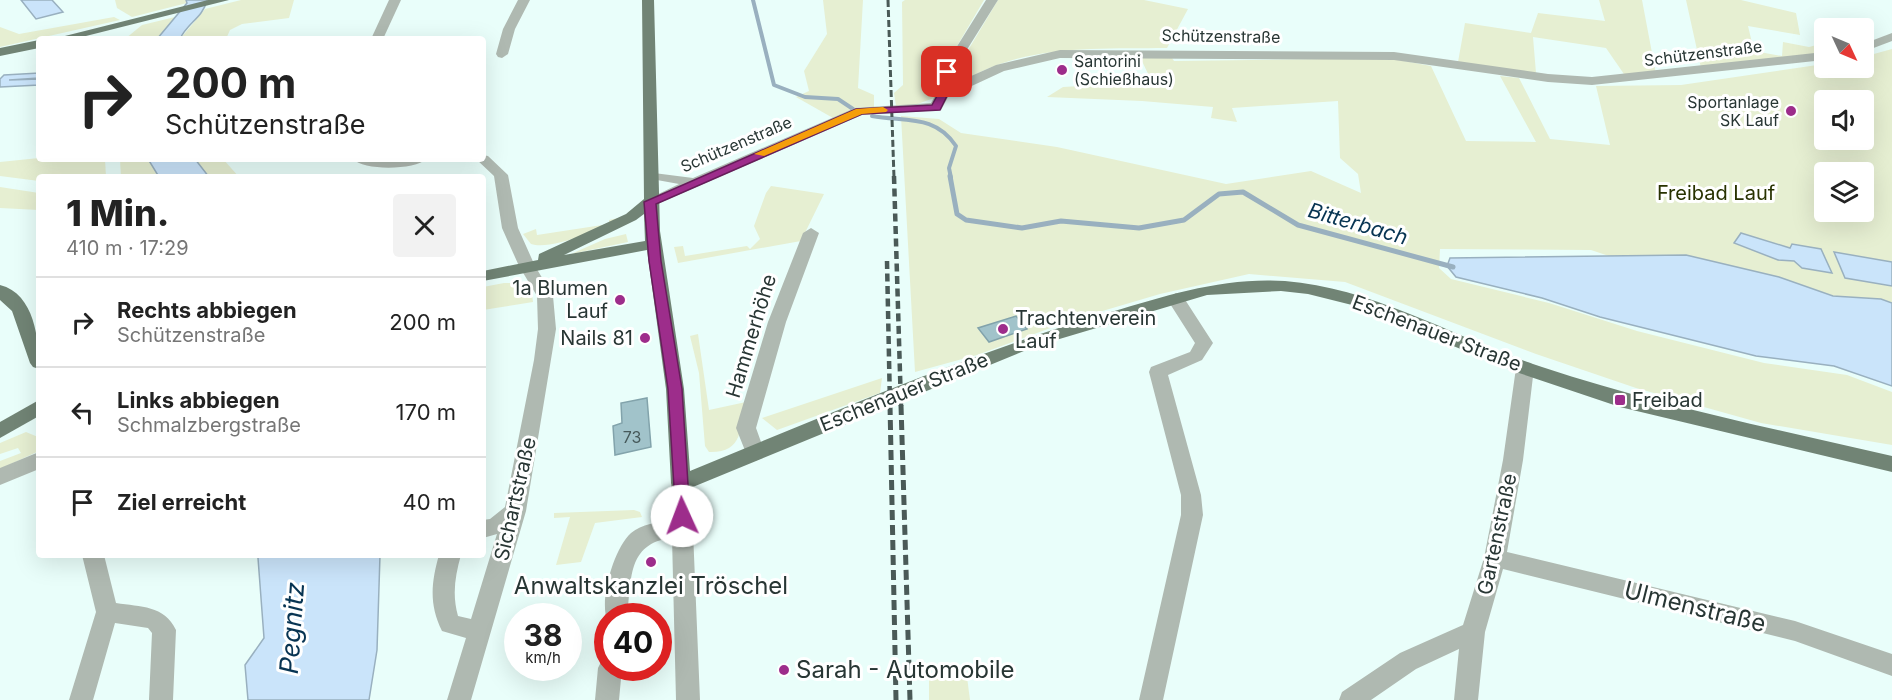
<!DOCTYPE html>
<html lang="de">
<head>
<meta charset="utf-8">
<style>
	body { margin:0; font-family:Inter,sans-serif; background:#f2f2f2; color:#222; height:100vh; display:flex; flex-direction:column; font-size:22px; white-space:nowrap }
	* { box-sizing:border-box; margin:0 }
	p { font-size:20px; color:#767676 }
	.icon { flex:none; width:33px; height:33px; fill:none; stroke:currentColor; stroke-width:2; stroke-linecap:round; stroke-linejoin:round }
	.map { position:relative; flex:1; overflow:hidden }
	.drawer { position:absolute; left:36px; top:174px; width:450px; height:384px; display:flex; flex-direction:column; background:#fff; border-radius:6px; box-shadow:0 6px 24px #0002 }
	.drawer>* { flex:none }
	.banner { position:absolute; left:36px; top:36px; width:450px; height:126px; border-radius:6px; box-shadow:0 6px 24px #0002; background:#fff; color:#222; overflow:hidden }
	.needle { width:39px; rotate:134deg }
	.controls { position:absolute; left:1814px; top:18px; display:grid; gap:12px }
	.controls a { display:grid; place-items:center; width:60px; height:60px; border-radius:6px; background:#fff; box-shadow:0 6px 24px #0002; font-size:30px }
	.speed { position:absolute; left:504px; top:603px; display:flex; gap:12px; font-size:30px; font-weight:700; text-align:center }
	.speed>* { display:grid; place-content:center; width:78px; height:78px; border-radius:50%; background:#fff; box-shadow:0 6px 24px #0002; line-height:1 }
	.speed small { font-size:15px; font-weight:400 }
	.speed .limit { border:9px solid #d22; background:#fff; color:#111 }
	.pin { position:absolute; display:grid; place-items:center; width:51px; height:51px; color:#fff; margin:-26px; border-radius:12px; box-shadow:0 3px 9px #0006 }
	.me { position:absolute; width:66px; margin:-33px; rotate:358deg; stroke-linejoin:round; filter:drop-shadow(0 0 4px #0008) }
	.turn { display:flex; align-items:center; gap:21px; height:126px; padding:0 30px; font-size:27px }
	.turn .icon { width:78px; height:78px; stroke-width:2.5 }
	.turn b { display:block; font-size:42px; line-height:51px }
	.round { display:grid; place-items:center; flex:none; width:63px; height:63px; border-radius:6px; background:#f2f2f2 }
	.overview { display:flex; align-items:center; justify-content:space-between; height:102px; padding:0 30px }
	h1 { font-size:36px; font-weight:800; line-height:45px }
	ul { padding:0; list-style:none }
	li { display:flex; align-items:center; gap:18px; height:90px; padding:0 30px; border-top:2px solid #e0e0e0 }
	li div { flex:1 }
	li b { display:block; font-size:22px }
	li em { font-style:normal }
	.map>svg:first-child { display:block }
	.green { fill:#e6efd2; fill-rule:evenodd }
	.water { fill:#cae4fa; stroke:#99b0bf; stroke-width:1.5 }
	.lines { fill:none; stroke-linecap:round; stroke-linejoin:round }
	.stream-far1 { stroke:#99b0bf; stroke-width:4 }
	.stream { stroke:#99b0bf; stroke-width:5 }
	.building { fill:#a1c3ca; stroke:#82a3ab; stroke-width:1.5 }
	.minor { fill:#afb9b1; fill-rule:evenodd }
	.major { fill:#718475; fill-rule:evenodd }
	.rail-far2 { stroke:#4a5a57; stroke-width:3; stroke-dasharray:7 3; stroke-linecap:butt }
	.rail-far1 { stroke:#4a5a57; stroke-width:4.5; stroke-dasharray:8 4.5; stroke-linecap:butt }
	.rail { stroke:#4a5a57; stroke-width:5; stroke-dasharray:10 5; stroke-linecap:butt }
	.route { fill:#9d2d8b; stroke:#661d5a; stroke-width:1.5 }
	.slow { fill:#f59e0b }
	.poi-dot { fill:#9d2d8b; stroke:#fff; stroke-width:2 }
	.labels { text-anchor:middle; stroke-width:6; stroke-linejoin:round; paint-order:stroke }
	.far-street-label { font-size:16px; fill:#283634; stroke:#fff }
	.far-poi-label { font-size:16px; fill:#283634; stroke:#fff; text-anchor:start }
	.number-label { font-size:16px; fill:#46595a }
	.park-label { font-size:20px; fill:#283201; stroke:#fff }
	.poi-label { font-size:20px; fill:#283634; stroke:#fff; text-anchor:end }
	.street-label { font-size:20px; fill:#283634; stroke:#fff }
	.water-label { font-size:21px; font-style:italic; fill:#073452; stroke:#fff }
	.near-poi-label { font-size:24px; fill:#283634; stroke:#fff }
	.near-street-label { font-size:24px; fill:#283634; stroke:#fff }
	.near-water-label { font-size:26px; font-style:italic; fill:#073452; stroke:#fff }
</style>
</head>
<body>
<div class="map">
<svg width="1892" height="700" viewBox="0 0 1892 700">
	<rect width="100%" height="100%" fill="#e9fefa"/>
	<g class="green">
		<path d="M115 0H186L187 3 132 17 117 8Z"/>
		<path d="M241 0H294L289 18 242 24 230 30 226 39H180L205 9Z"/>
		<path d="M823 0H863L858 88 874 95V107L857 108 833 118 796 97 809 91 804 71 827 34Z"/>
		<path d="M905 0H984L947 63 934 98 912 106H896L894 93 903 85 902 2Z"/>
		<path d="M998 0H1144L1188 9 1167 48C1100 49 1029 44 969 78L955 72Z"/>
		<path d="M1599 0H1642L1656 74 1626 77 1606 48 1533 37 1536 73 1458 62 1465 23 1531 33 1538 13 1605 21Z"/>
		<path d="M1686 0H1741L1796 13 1800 35 1748 26 1754 51 1782 56 1783 42 1809 47 1824 43V54L1701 68Z"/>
		<path d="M114 17 120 20 0 47V27L19 34Z"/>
		<path d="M175 17 157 39H125L142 25Z"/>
		<path d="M1892 49V303L1881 299 1833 296 1779 277 1686 255 1615 258 1591 250 1440 249 1439 268 1451 279 1549 303 1637 331 1764 363 1847 375 1892 392V445L1761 423 1636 388 1536 354 1345 282 1249 274 1160 294 1072 320 977 355 915 372 901 116 939 119 961 133 1057 147 1226 184 1311 171 1361 193 1358 174 1340 158 1338 101 1232 108 1237 122 1211 118 1213 107 1142 101 1047 97 1063 87 1152 82 1140 57 1172 58 1174 61 1388 58 1431 66 1466 141 1536 142 1500 76 1519 78 1550 139 1610 145 1596 86 1681 85 1824 64V68H1863V57ZM1824 100H1863V140H1824ZM1824 172H1863V212H1824Z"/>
		<path d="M39 158 105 159 106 177H39V181L0 176V162Z"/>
		<path d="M120 159H148L159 177H121Z"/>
		<path d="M195 159H223L239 177H209Z"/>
		<path d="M771 186 824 194 801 241 678 263 674 247 683 246 685 256 747 246 750 249 760 239 754 226 766 193Z"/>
		<path d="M0 187 39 193V210L0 208Z"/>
		<path d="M623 217C604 228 551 251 531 244L523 234 536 229 537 235 609 224V220Z"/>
		<path d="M626 234 628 242 571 254 605 239Z"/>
		<path d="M504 283H520L532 294 533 302 483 310V287Z"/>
		<path d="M698 334 709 410 746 402C740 429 743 453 709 452L705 446 699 373 690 336Z"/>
		<path d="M882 378 880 393 777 430 762 418Z"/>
		<path d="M26 432 38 437 39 451 0 469V461L21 453 18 448 0 454V443Z"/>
		<path d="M634 510 640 512 642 517 595 523 581 562 556 565 570 517 554 518V513Z"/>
		<path d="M967 677 970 700H929V679Z"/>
	</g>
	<g class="water">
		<path d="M21 0H52L63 12 36 19Z"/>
		<path d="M186 0H207C203 18 187 23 180 39H157L187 3Z"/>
		<path d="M39 73V78L9 80 39 79V85L0 87V79L4 75Z"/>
		<path d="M148 159H195L209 177H159Z"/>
		<path d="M1741 233 1790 248 1792 244 1821 249 1832 273 1802 268 1794 261 1778 260 1734 243Z"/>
		<path d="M1834 252 1892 262V286L1845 278Z"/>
		<path d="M1686 255 1779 277 1833 296 1881 299 1892 303V386L1834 366 1756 356 1600 317 1542 298 1456 277 1447 266 1450 258Z"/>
		<path d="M255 555H380L377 650 369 700H248L245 665 264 638 258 558Z"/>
	</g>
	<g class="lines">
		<g class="stream-far1">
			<path d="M753 0 774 85 805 97 838 99 853 109"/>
			<path d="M872 116C905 122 935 114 956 146L949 168 951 178"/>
		</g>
		<path class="stream" d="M950 176 957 214 966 220 1022 228 1061 221 1139 228 1184 220 1219 194 1243 192 1298 225 1453 267"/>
	</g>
	<g class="building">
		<path d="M1016 316 1027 329 989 342 978 328Z"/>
		<path d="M647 398 651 447 615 455 613 426 622 423 621 403Z"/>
	</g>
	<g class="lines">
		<g class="minor">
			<path d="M389 0H401L383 39H371Z"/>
			<path d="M518 0H530L515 29 508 54 502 58 498 57 496 54 503 29Z"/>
			<path d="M986 0H998L953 72 951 85 996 65 1060 50 1394 52 1548 74 1592 77 1824 52V60L1592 85 1548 82 1394 60 1060 58 1004 71 948 97 941 110 862 115 655 205 650 207 642 202 679 184 646 178 644 175 646 172 693 178 855 108 931 103 936 94 941 72Z"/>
			<path d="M1892 33V41L1863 52V44Z"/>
			<path d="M483 155 488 156 508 175 518 228 535 266 553 296 556 329 526 511 471 700H447L466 638 442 631C429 605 431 583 439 555H461C455 576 452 595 458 616L471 619 497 534 483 538V520L490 519 505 507 534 360 538 329 537 296 519 266 502 228 494 176 476 159H483Z"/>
			<path d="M353 159H426C416 170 363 171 353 159Z"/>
			<path d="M811 228 819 233 786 322 756 428 765 453 762 458 755 461 748 458 736 428 768 322 803 233Z"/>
			<path d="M1176 293 1182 295 1213 343 1202 360 1168 375 1201 495 1203 515 1163 700H1139L1181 515V495L1149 372 1151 367 1190 352 1195 343 1167 299Z"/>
			<path d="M1525 362 1531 363 1534 368 1523 460 1507 552 1795 621 1892 654V676L1795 641 1503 569 1485 632 1478 700H1454L1459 649 1416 669 1371 700H1339L1342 692 1400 653 1463 625 1484 558 1503 460 1516 368 1519 363Z"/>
			<path d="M39 452V469L0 485V468Z"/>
			<path d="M681 475 688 477 691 483 700 700H676L672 538C626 543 632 581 627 616H608V622C598 602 614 548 631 533 642 524 657 522 672 521L671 483 674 477Z"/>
			<path d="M82 555H104L116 603C141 607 164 605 176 630L173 700H149L152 633 148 628 115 623 93 700H69L96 612Z"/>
			<path d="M608 658V668H622L619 700H595L598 668 602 660Z"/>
		</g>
		<g class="major">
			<path d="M208 0H229L74 39H53Z"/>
			<path d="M642 0H654L660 231 684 389 690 471C829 414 967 354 1111 312 1168 295 1224 277 1285 281 1375 288 1457 339 1542 367 1657 405 1775 429 1892 456V472L1620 407 1519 373 1356 306 1308 294 1281 291 1207 295 1036 346 688 489 681 491 674 489 671 483 666 389 647 250 483 281V271L538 260 539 254 626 214 644 199ZM644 214 645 241 564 255 636 220Z"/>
			<path d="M39 40V48L0 56V48Z"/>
			<path d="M0 285C35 294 39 340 39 369L33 367 30 363 12 311 0 300Z"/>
			<path d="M39 400V416L0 438V422Z"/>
		</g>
		<path class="rail-far2" d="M888 0 894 178"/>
		<g class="rail-far1">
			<path d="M894 176 901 406"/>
			<path d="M887 261 890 406"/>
		</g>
		<g class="rail">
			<path d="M890 405 896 700"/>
			<path d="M901 405 910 700"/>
		</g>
	</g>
	<path class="route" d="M947 70 952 72 948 94 940 110 862 114 656 204 661 261 682 389 690 516 687 520H676L668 389 649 261 644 202 856 109 932 105 938 94 942 72Z"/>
	<path class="slow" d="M883 107 888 110 886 112 862 114 764 156 754 154 856 109Z"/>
	<g class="poi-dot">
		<circle cx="1062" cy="70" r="6"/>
		<circle cx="1791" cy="111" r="6"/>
		<circle cx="620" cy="300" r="6"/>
		<circle cx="1003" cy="329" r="6"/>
		<circle cx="645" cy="338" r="6"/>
		<rect x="1614" y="394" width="12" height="12" rx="3"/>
		<circle cx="651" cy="562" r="6"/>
		<circle cx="784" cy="670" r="6"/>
	</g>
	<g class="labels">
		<g class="far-street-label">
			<text transform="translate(1221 36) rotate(1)" y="6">Schützenstraße</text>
			<text transform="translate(1703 53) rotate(-7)" y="6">Schützenstraße</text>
			<text transform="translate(736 144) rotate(-23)" y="6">Schützenstraße</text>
		</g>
		<g class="far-poi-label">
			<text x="1074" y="67">Santorini<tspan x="1074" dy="18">(Schießhaus)</tspan></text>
			<text x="1779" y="108" text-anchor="end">Sportanlage<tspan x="1779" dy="18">SK Lauf</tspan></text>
		</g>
		<g class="number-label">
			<text x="632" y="443">73</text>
		</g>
		<g class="park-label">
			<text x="1716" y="200">Freibad Lauf</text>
		</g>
		<g class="poi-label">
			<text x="608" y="295">1a Blumen<tspan x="608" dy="23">Lauf</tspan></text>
			<text x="1015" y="325" text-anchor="start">Trachtenverein<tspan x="1015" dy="23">Lauf</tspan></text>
			<text x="633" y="345">Nails 81</text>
			<text x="1632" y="407" text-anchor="start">Freibad</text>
		</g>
		<g class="street-label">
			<text transform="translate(1437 333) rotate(21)" y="7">Eschenauer Straße</text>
			<text transform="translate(751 336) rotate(-73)" y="7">Hammerhöhe</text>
			<text transform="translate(904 392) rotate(-22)" y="7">Eschenauer Straße</text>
			<text transform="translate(515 499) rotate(-77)" y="7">Sichartstraße</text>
			<text transform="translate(1497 534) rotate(-78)" y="7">Gartenstraße</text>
		</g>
		<g class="water-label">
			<text transform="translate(1358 224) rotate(16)" y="7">Bitterbach</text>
		</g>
		<g class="near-poi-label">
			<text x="651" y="594">Anwaltskanzlei Tröschel</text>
			<text x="796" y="678" text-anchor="start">Sarah - Automobile</text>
		</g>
		<g class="near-street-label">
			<text transform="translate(1695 607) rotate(14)" y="8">Ulmenstraße</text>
		</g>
		<g class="near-water-label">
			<text transform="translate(292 628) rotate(-86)" y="9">Pegnitz</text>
		</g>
	</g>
</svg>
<div class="controls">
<a><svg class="needle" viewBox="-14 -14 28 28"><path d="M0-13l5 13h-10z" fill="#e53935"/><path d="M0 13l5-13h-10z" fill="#767676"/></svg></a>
<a><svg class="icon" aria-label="sound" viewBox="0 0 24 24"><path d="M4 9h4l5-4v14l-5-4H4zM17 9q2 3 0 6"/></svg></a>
<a><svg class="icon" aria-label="layers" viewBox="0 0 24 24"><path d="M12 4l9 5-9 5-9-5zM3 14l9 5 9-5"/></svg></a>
</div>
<div class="speed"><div>38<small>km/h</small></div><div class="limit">40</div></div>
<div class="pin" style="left:947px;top:72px;background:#d93025"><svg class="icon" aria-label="arrive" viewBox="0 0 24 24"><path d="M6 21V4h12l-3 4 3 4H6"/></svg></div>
<svg class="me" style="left:682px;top:516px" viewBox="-20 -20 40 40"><circle r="19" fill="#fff"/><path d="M0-13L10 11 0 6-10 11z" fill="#9d2d8b"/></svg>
<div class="banner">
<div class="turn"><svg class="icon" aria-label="right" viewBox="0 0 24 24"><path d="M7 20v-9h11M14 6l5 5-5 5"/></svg><div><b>200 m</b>Schützenstraße</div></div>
</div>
<section class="drawer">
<div class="overview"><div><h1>1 Min.</h1><p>410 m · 17:29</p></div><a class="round"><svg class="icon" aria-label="close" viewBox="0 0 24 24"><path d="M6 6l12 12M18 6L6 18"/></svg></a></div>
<ul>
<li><svg class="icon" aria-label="right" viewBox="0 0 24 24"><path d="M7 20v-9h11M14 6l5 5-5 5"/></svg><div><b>Rechts abbiegen</b><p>Schützenstraße</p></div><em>200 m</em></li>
<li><svg class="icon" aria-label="left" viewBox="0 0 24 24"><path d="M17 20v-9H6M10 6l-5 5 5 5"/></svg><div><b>Links abbiegen</b><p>Schmalzbergstraße</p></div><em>170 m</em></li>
<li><svg class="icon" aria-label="arrive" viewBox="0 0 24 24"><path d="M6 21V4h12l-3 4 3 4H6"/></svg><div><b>Ziel erreicht</b></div><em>40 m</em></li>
</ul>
</section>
</div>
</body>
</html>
